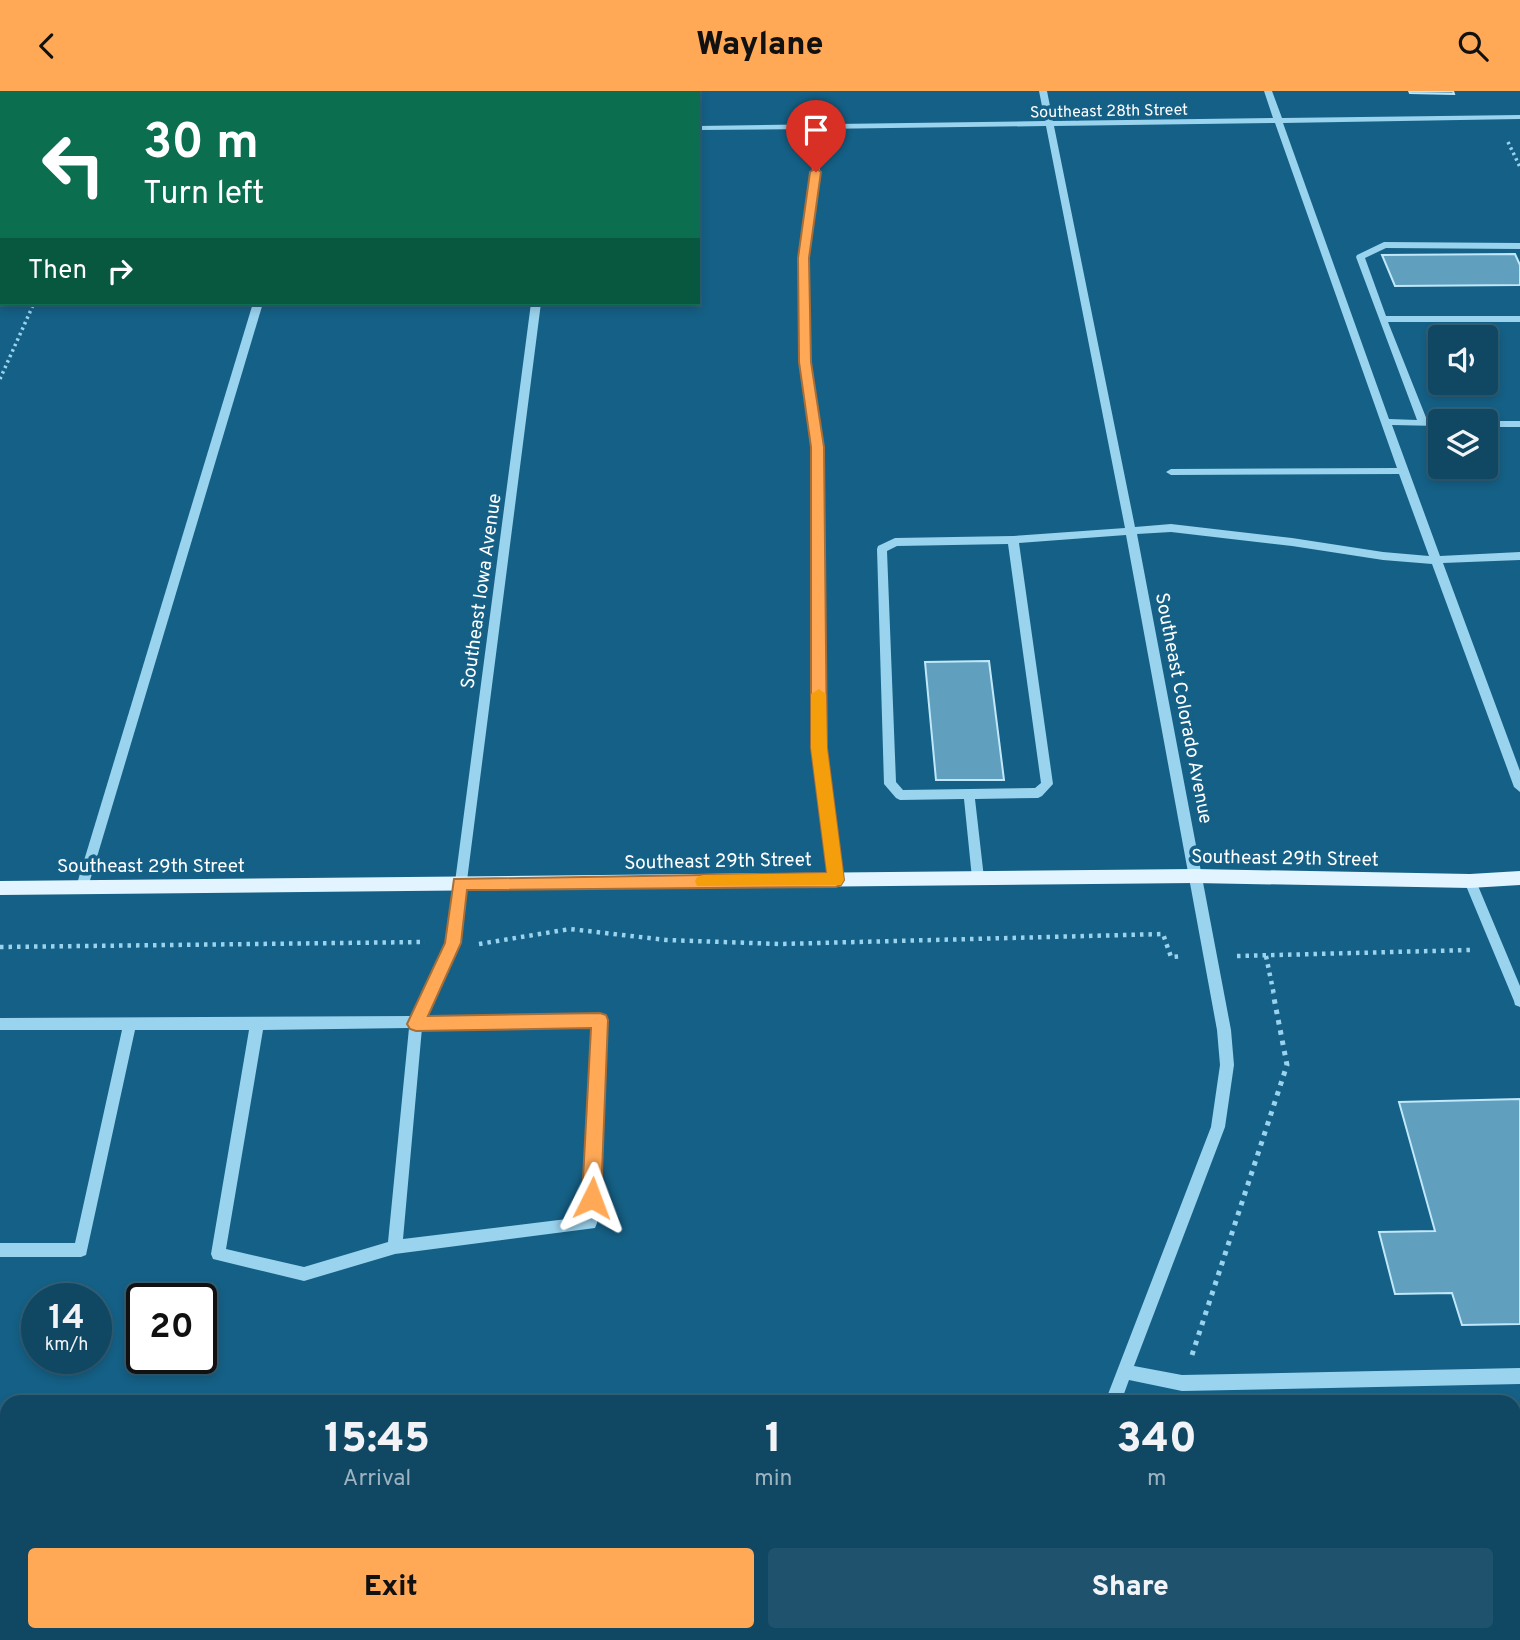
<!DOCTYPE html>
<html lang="en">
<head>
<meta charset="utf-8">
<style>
	body { margin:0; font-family:Overpass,sans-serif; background:#1e526d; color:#f1f3f6; height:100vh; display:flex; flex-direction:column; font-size:26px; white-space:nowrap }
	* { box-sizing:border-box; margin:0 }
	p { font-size:23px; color:#9cb2bf }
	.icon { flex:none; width:38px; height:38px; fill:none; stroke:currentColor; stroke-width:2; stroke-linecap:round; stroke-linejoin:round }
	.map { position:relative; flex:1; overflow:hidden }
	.panel { position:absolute; left:0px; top:1304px; width:1521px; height:247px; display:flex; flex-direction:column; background:#104864; border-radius:21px 21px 0 0; box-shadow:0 4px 10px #0003,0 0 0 2px #306078 }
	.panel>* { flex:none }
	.banner { position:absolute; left:0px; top:0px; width:700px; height:214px; box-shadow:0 4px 10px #0003,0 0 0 2px #306078; background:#0b6e4f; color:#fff; overflow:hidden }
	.tools { position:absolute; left:1428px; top:234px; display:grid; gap:14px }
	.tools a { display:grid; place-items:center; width:70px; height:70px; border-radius:7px; background:#104864; box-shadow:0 4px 10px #0003,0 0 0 2px #306078; font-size:35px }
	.speed { position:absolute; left:21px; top:1192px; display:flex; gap:14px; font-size:35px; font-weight:700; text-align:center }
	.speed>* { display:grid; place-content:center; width:91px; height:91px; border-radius:50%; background:#104864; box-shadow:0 4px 10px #0003,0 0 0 2px #306078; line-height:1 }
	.speed small { font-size:18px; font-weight:400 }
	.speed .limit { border:4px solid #111; border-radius:10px; background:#fff; color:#111 }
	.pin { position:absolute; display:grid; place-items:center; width:60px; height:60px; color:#fff; margin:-72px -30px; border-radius:50% 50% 50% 0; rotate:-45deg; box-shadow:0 0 7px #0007 }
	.pin .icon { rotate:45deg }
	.me { position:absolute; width:77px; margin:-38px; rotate:3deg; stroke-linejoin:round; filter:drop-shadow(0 0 5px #0008) }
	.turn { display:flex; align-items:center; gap:24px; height:147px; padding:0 28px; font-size:32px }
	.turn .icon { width:91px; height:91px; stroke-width:2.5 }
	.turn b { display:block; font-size:49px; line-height:60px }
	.then { display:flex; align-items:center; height:66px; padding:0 28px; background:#0003; gap:14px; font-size:26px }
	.eta { display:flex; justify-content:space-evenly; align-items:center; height:119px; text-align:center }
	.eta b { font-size:42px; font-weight:800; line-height:49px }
	.action { display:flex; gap:14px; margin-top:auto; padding:14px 28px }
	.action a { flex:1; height:80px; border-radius:7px; background:#ffa957; color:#111; font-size:28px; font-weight:800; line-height:80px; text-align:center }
	.action a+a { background:#1e526d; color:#f1f3f6 }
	header { display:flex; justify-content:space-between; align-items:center; height:91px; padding:0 28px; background:#ffa957; color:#111; font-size:32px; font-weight:800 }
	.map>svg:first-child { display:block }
	.building { fill:#619fbe; stroke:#c0e8fa; stroke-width:2 }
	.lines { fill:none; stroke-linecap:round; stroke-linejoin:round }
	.path-far2 { stroke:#9ad3ee; stroke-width:3.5; stroke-dasharray:2.5 3.5; stroke-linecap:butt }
	.path-far1 { stroke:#9ad3ee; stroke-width:4.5; stroke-dasharray:3.5 5; stroke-linecap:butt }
	.path { stroke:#9ad3ee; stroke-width:5; stroke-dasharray:4.5 6; stroke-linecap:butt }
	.minor { fill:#9ad3ee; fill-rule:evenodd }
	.major { fill:#e1f4ff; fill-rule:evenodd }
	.route { fill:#ffa957; stroke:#a66e39; stroke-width:2 }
	.slow { fill:#f59e0b }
	.labels { text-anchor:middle; stroke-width:7; stroke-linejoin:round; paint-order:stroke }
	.far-street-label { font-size:16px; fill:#fff; stroke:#156086 }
	.street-label { font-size:19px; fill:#fff; stroke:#156086 }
</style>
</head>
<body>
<header><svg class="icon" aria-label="back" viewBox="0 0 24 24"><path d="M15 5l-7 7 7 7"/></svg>Waylane<svg class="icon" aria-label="search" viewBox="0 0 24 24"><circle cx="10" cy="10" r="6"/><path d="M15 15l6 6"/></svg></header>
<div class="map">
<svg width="1520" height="1549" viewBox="0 0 1520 1549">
	<rect width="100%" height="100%" fill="#156086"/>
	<g class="building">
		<path d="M1409 0H1453L1454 3 1410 2Z"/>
		<path d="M1515 163 1520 174V194L1395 195 1382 164Z"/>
		<path d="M989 570 1004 689H936L925 571Z"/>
		<path d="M1520 1008V1233L1462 1234 1452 1202 1395 1203 1379 1141 1435 1140 1399 1011Z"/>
	</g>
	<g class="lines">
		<g class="path-far2">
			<path d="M1508 51 1520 76"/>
			<path d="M0 288 34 212"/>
		</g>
		<g class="path-far1">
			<path d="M479 853 570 838 666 849 780 853 1163 843 1171 866 1183 865"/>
			<path d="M0 856 425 851"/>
			<path d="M1237 865 1470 859"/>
			<path d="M1266 865 1274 904"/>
		</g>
		<path class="path" d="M1192 1264 1287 974 1273 902"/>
		<g class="minor">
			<path d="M89 0H97L96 2H88Z"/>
			<path d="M319 0H327L326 2H318Z"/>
			<rect x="561" y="0" width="8" height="2"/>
			<path d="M1039 0H1047L1053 30 1273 27 1264 0H1272L1282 27 1520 24V28L1283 32 1389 328 1417 329 1356 166 1357 164 1384 151 1520 152V158L1386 157 1365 167 1386 225H1520V231H1388L1427 329 1444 331H1440V335L1392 334 1440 465 1520 461V469L1443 472 1520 680V701L1514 696 1432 473 1383 469 1292 455 1171 441 1137 443 1231 939 1234 974 1225 1036 1134 1275 1182 1284 1520 1277V1293L1182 1300 1129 1289 1121 1311H1105L1211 1036 1220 974 1217 939 1126 444 1019 452 1053 693 1042 705 1038 707 975 708 984 787 982 791H974L972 787 964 708 900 709 896 707 884 693 877 458 878 455 895 447 1013 445 1125 437 1046 35 818 38 820 81 807 167 810 271 823 356 825 657 842 789 840 793H832L830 789 813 657V356L800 271 799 167 812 81 810 38 698 39V35L1045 30ZM1275 32 1397 377 1171 378 1166 381 1171 384 1399 383 1429 465 1383 461 1292 447 1171 433 1135 436 1054 35ZM1008 453 1041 692 1035 697 903 699 896 691 887 460 897 455Z"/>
			<rect x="0" y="39" width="2" height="4"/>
			<path d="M2 196V205L0 206V197Z"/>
			<path d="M253 212H263L88 796 86 800H78L76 796Z"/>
			<path d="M531 212H541L459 852 426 925 600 923 605 925 607 929 597 1132 595 1137 395 1163 304 1190 213 1168 211 1163 249 939H135L86 1164 81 1166H0V1152H75L122 939H0V927L413 925 447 852ZM593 935 583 1126 403 1148 422 937ZM409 937 388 1151 304 1176 226 1158 263 939Z"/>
			<path d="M1486 330H1520V336H1486V331H1483Z"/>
			<path d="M1470 785 1474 786 1476 790 1520 895V916L1515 914 1514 910 1464 790 1466 786Z"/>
			<rect x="1070" y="1544" width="16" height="5"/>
		</g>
		<path class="major" d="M1195 778 1470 783 1520 780V794L1470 797 1195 792 0 804V790Z"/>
	</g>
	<path class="route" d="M816 77 821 81 809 167 811 271 824 356 827 657 844 789 841 794 836 796 467 799 461 852 428 925 600 922 606 924 608 929 601 1107 598 1113 592 1116 585 1113 582 1107 591 937 416 940 410 938 407 933 445 852 454 788 827 782 811 657V356L799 271 798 167 810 81Z"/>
	<path class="slow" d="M819 598 826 603 827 657 844 789 841 794 697 795 695 790 697 786 703 784 827 782 811 657V603Z"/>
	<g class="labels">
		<g class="far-street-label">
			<text transform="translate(1109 19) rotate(-1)" y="6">Southeast 28th Street</text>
		</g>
		<g class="street-label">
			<text transform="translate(480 500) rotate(-82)" y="7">Southeast Iowa Avenue</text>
			<text transform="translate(1185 617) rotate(79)" y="7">Southeast Colorado Avenue</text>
			<text transform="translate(1285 766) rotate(1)" y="7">Southeast 29th Street</text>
			<text transform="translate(718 769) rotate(-1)" y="7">Southeast 29th Street</text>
			<text x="151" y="781">Southeast 29th Street</text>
		</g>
	</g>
</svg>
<div class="tools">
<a><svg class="icon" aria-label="sound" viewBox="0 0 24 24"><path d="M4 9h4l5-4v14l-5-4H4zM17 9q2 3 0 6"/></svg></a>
<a><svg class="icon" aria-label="layers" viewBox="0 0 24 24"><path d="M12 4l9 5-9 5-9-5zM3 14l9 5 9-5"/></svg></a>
</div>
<div class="speed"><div>14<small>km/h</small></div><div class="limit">20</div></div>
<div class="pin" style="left:816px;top:81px;background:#d93025"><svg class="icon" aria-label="arrive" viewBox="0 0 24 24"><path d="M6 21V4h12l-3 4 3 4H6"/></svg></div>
<svg class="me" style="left:592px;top:1107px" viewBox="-20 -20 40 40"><path d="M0-17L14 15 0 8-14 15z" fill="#ffa957" stroke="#fff" stroke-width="4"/></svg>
<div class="banner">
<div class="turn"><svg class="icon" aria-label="left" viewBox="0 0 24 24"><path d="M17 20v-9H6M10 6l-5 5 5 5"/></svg><div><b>30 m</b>Turn left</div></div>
<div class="then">Then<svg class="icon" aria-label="right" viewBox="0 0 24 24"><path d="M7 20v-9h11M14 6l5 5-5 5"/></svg></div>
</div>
<section class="panel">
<div class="eta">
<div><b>15:45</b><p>Arrival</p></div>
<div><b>1</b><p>min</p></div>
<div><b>340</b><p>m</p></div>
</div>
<div class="action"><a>Exit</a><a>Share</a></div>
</section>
</div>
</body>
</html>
